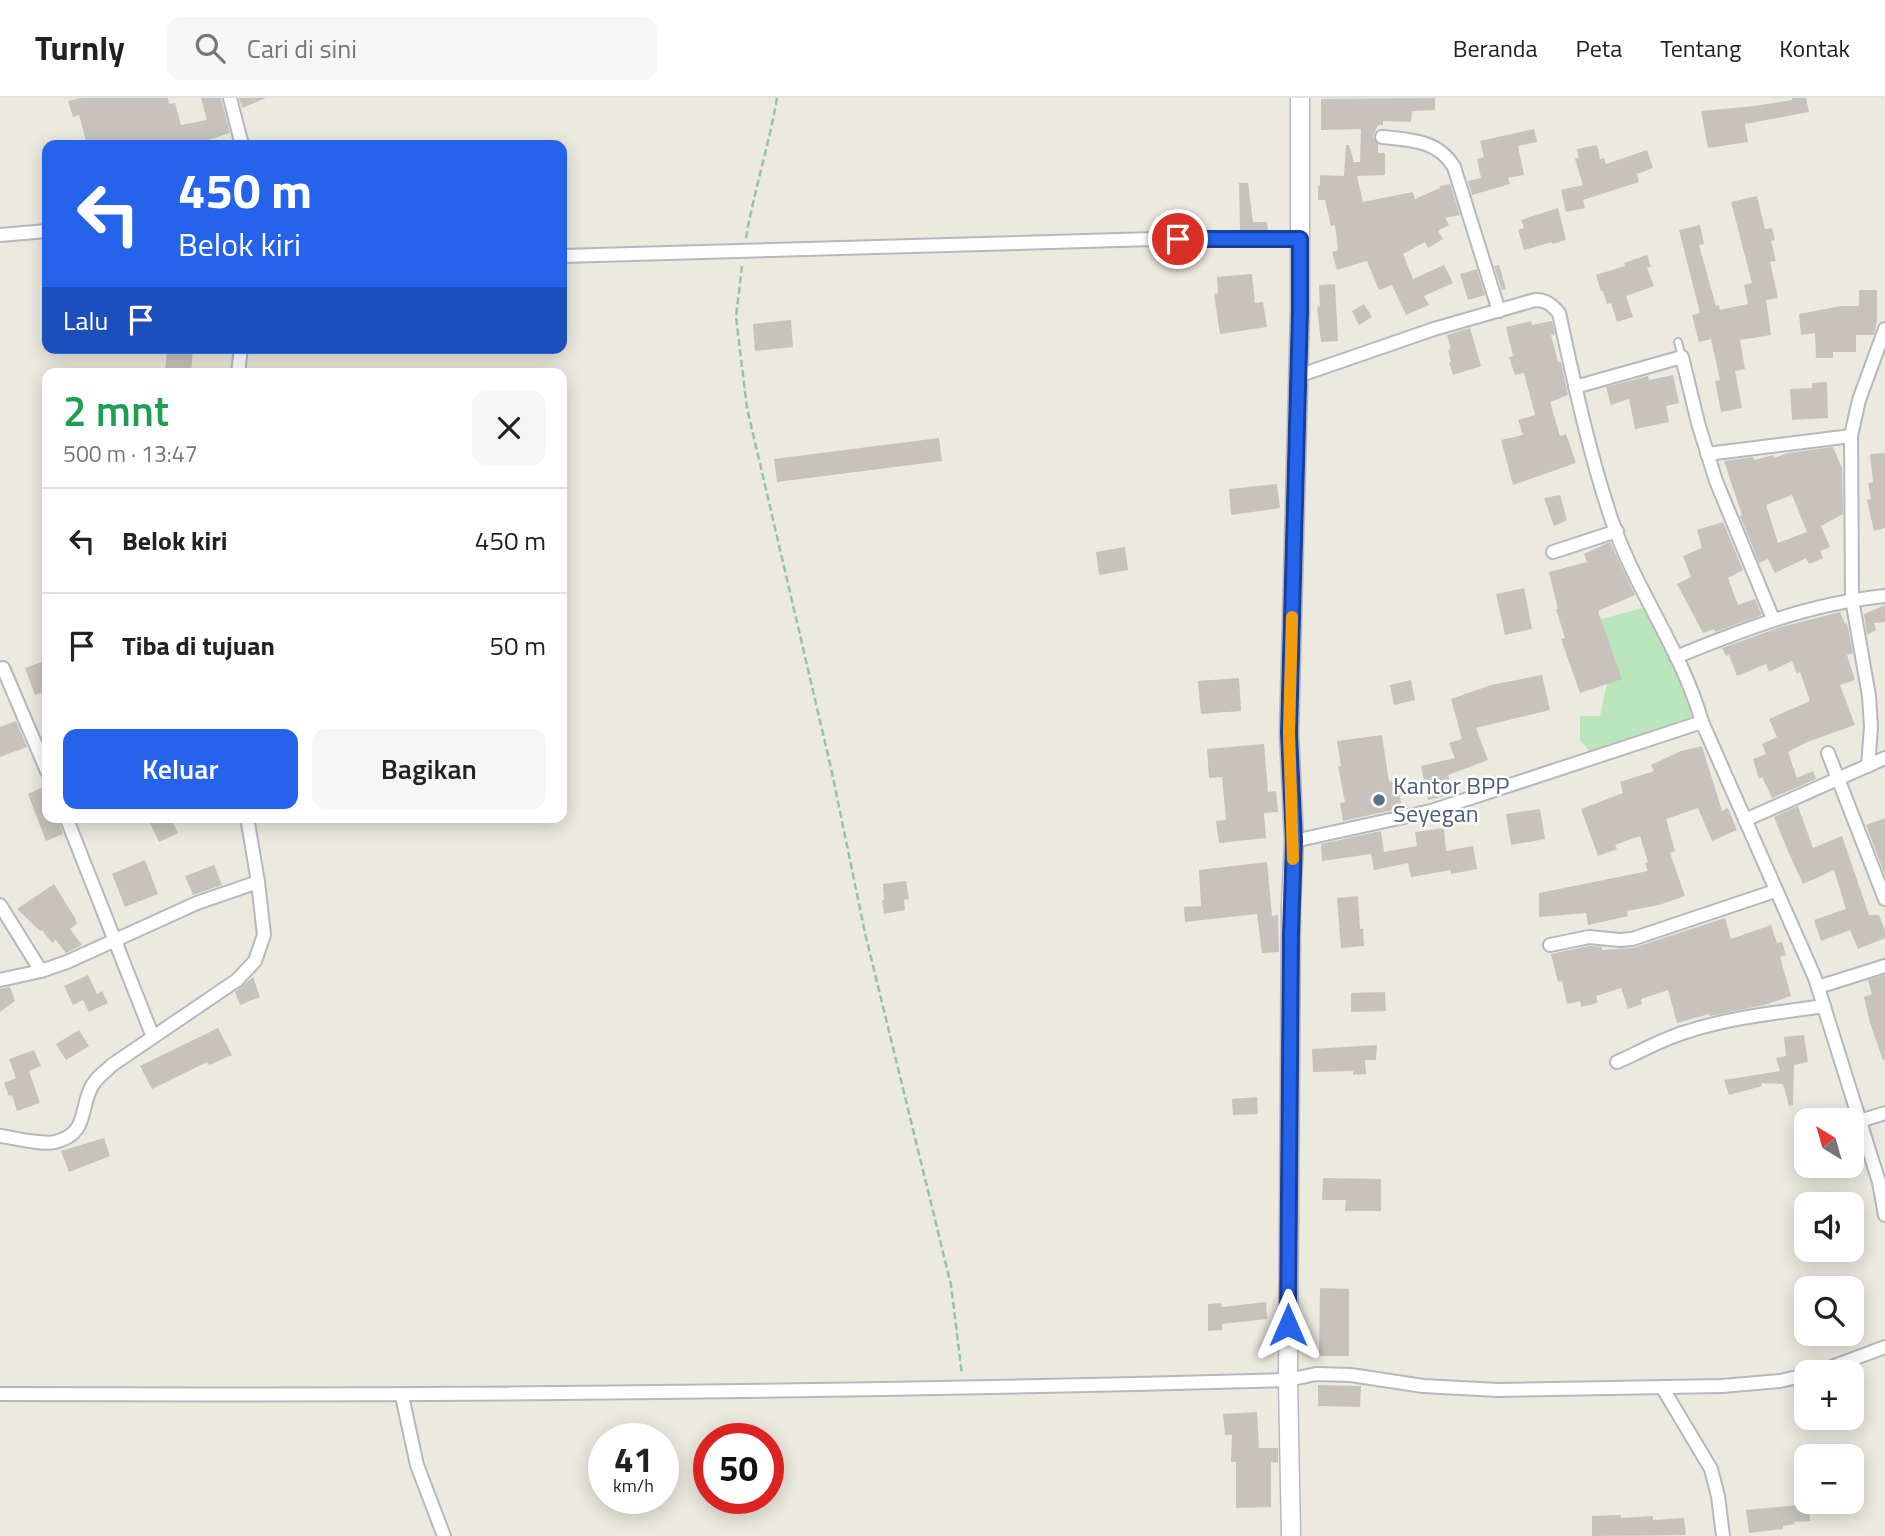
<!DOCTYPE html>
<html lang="id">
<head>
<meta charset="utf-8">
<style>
	body { margin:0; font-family:"Titillium Web",sans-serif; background:#f6f6f6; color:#222; height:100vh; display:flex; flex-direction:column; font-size:26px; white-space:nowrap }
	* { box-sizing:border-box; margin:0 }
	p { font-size:23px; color:#767676 }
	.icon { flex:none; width:38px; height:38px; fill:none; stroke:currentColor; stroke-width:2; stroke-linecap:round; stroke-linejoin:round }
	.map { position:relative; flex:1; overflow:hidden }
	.sheet { position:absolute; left:42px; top:270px; width:525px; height:455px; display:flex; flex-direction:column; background:#fff; border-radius:14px; box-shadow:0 4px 18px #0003 }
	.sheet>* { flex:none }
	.hud { position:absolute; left:42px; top:42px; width:525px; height:214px; border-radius:14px; box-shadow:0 4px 18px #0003; background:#2563eb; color:#fff; overflow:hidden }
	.needle { width:46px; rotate:323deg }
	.tools { position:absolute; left:1794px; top:1010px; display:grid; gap:14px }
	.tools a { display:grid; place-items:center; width:70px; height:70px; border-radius:14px; background:#fff; box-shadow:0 4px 18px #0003; font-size:35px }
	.speed { position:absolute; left:588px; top:1325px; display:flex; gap:14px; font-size:35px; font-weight:700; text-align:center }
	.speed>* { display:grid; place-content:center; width:91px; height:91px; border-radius:50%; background:#fff; box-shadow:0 4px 18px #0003; line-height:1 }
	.speed small { font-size:18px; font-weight:400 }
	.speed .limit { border:10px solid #d22; background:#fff; color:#111 }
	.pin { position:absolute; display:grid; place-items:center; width:60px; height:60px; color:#fff; margin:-30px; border:4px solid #fff; border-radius:50%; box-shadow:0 2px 7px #0007 }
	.me { position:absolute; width:77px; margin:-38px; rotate:0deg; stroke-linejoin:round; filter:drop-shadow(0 0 5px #0008) }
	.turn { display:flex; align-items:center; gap:24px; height:147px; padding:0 21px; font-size:32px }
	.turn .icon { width:91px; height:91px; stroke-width:2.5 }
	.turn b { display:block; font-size:49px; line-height:60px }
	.then { display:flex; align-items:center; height:66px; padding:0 21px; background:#0003; gap:14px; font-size:26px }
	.round { display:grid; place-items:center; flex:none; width:74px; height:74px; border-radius:14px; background:#f6f6f6 }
	.overview { display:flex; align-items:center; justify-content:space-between; height:119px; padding:0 21px }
	h1 { font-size:42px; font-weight:600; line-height:52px; color:#1e9e55 }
	.primary-button { display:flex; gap:14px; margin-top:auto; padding:14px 21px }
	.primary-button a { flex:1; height:80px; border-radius:14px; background:#2563eb; color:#fff; font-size:28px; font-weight:600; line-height:80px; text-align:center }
	.primary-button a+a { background:#f6f6f6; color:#222 }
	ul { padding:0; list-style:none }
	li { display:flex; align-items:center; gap:21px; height:105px; padding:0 21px; border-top:2px solid #e0e0e0 }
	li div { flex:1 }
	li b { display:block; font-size:26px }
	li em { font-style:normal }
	header { display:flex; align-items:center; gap:42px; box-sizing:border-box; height:98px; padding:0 35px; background:#fff; border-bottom:2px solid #e0e0e0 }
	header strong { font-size:33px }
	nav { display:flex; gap:38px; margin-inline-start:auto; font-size:24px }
	.search { width:490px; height:63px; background:#f6f6f6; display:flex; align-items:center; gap:18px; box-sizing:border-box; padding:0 24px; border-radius:14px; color:#767676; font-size:26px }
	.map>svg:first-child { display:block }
	.green { fill:#bbe5ba }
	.building { fill:#c7c3bc; fill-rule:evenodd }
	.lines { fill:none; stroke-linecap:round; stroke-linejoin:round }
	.lane-casing { stroke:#b5b8bd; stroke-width:10 }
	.street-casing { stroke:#b5b8bd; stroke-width:16 }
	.secondary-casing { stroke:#b5b9bf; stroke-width:21 }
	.path { stroke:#93c6a0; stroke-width:2.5; stroke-dasharray:7 3.5; stroke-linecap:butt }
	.lane { stroke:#fff; stroke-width:6 }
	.street { stroke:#fff; stroke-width:12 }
	.secondary { stroke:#fff; stroke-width:18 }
	.route-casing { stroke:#184099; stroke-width:18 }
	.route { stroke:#2563eb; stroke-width:12 }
	.slow { stroke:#f59e0b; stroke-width:12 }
	.service-dot { fill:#5c6f8a; stroke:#fff; stroke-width:2.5 }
	.labels { text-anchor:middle; stroke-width:5; stroke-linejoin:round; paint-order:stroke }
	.service-label { font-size:24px; fill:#4e5e75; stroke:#fff; text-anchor:start }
</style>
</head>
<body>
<header>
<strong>Turnly</strong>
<div class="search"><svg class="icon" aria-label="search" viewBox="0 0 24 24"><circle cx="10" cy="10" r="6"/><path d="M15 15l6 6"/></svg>Cari di sini</div>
<nav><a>Beranda</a><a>Peta</a><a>Tentang</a><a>Kontak</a></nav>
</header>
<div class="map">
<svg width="1885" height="1438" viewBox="0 0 1885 1438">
	<rect width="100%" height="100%" fill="#ece9df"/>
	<path class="green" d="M1649 508 1698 613 1687 623 1591 655 1580 642V618H1600L1607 586 1595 523Z"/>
	<g class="building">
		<path d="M81 0H168L169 6 175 5 181 27 207 22 201 0H221L230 35 208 42 210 47H87L79 17 73 19 68 3Z"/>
		<path d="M239 0H266L242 10Z"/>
		<path d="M1435 0V12L1412 13 1411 24 1383 23V27H1378L1373 39 1378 46V55H1385V77L1357 78 1363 104 1413 94 1415 101 1440 90V88L1450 86 1460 117 1445 120 1449 127 1438 133 1443 141 1428 150 1425 144 1403 156 1413 181 1444 167 1453 185 1424 198 1429 207 1406 217 1392 187 1379 192 1367 163 1337 172 1332 154 1338 152 1335 127 1331 128 1325 102H1318V88H1320V77L1344 78 1346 47H1349L1354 64H1360L1361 31 1321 32V1Z"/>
		<path d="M1792 0H1806L1809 14 1745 26 1748 44 1708 50 1701 13 1755 8 1792 2Z"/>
		<path d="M1534 31 1537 44 1518 48 1524 77 1508 80 1510 86 1472 97 1468 83 1481 80 1477 61 1484 59 1480 43Z"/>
		<path d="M1597 47 1600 61 1604 60 1606 66 1647 52 1653 70 1637 76 1639 84 1583 102 1585 110 1566 114 1561 92 1583 87 1575 61 1579 59 1577 51Z"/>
		<path d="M1239 85H1248L1253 124H1267L1268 132H1240Z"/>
		<path d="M1757 98 1765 131 1772 130 1775 142 1771 143 1776 163 1770 164 1778 200 1766 202 1771 237 1740 242 1745 271 1735 273 1742 310 1721 314 1715 283 1720 282 1711 241 1699 244 1692 217 1700 215 1679 132 1700 127 1704 146 1699 147 1716 208 1719 207 1720 212 1748 206 1744 187 1752 185 1731 104Z"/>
		<path d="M1558 110 1566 142 1552 146V144L1524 152 1518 132 1524 130 1521 122Z"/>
		<path d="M1647 157 1651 169 1647 170 1654 188 1626 198 1633 219 1617 224 1611 205 1607 206 1603 193H1601L1596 177 1625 168 1624 165Z"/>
		<path d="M1499 167 1506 191 1502 192 1494 168Z"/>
		<path d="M1477 171 1485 197 1468 202 1460 176Z"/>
		<path d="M1252 176 1255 205 1263 204 1267 229 1220 236 1214 196 1218 195 1217 179Z"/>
		<path d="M1335 186 1338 243 1321 244 1317 209 1320 208 1319 187Z"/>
		<path d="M1859 192H1877V222L1874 237H1856V254H1833V260H1816L1815 235 1801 237 1799 216 1841 208H1859Z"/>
		<path d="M1364 206 1372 219 1359 227 1352 213Z"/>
		<path d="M791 222 793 249 755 253 753 226Z"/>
		<path d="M1531 223 1532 227 1552 223 1555 236 1551 237 1558 264H1561L1568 297 1550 304 1560 338 1566 336 1576 365 1513 387 1501 342 1523 337 1518 322 1535 317 1524 275 1515 277 1509 259 1513 258 1506 229Z"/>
		<path d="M1470 230 1481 268 1453 277 1449 264H1451L1448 252 1451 251 1447 237Z"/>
		<path d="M167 250H193L191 275H165Z"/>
		<path d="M1673 277 1679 305 1666 308 1669 324 1635 331 1629 301 1611 307 1606 289 1648 278 1649 282Z"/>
		<path d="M1827 284 1828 320 1792 322 1790 291 1812 290V285Z"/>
		<path d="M939 340 942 363 777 384 774 361Z"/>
		<path d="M1833 349 1842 370 1843 416 1821 428 1830 449 1820 453 1823 460 1809 466 1806 460 1775 475 1768 461 1759 465 1740 418 1742 417 1724 363 1753 359 1754 362 1773 357 1774 360 1788 355ZM1792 397 1807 434 1778 445 1766 407Z"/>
		<path d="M1885 355V430L1874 433 1867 402 1871 401 1868 385 1873 384 1870 356Z"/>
		<path d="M1277 386 1280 410 1231 417 1229 391Z"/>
		<path d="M1560 397 1567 422 1554 428 1544 400Z"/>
		<path d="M1723 424 1743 472 1728 480 1738 507 1755 501 1762 517 1715 534 1714 531 1703 535 1677 486 1691 479 1683 458 1702 450 1697 432Z"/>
		<path d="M1610 444 1635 497 1598 513 1622 581 1580 595 1561 541 1565 540 1556 511H1558L1549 474 1587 464 1584 456Z"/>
		<path d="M1125 449 1128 472 1099 477 1096 454Z"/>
		<path d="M1524 490 1532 531 1505 537 1496 496Z"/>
		<path d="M1885 507V524L1874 525 1876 532 1867 537 1864 516Z"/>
		<path d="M1840 514 1845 526 1847 525 1853 555 1847 557 1855 582 1840 587 1855 627 1807 644 1788 654 1797 680 1813 673 1816 681 1772 700 1762 679 1759 681 1753 661 1766 656 1762 646 1777 639 1769 621 1810 603 1800 574 1797 576 1792 563 1769 574 1766 566 1737 578 1729 557 1726 558 1722 550 1781 529Z"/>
		<path d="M47 562V593L35 597 25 570Z"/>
		<path d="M1542 577 1550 612 1476 630 1488 662 1448 677 1453 696 1428 702 1421 668 1455 660 1449 645 1462 641 1451 601 1491 587Z"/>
		<path d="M1239 580 1241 613 1201 616 1198 583Z"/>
		<path d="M1411 582 1415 602 1394 607 1390 587Z"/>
		<path d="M16 623 27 649 0 659V629Z"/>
		<path d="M1382 637 1389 684 1397 682 1402 710 1343 723 1340 705 1345 704 1338 668H1341L1337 643Z"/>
		<path d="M1264 646 1268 694 1276 693 1278 714 1264 715 1266 740 1219 745 1216 723 1226 722 1222 679 1209 680 1207 651Z"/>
		<path d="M1702 648 1722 713 1728 710 1737 732 1712 743 1698 710 1666 721 1675 753 1670 755 1685 798 1659 807 1627 813 1628 818 1588 827 1586 815 1539 819V795L1648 773 1645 765 1648 764 1640 738 1615 747 1617 751 1598 758 1581 711 1623 695 1620 684 1654 673 1651 667 1681 653Z"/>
		<path d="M47 687V719H57L63 736 46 743 28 696Z"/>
		<path d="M1798 708 1813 750 1842 738 1869 817H1879L1885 832V840L1858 851 1850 832 1821 843 1814 822 1846 811 1834 772 1803 786 1790 758 1774 719Z"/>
		<path d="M1540 711 1545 741 1511 747 1506 716Z"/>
		<path d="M163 719H170L178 735 159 744 150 725Z"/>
		<path d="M1885 720V777L1866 727Z"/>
		<path d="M1444 730 1446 753 1473 748 1477 771 1451 776V772L1411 779 1408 765 1374 772 1371 756 1322 763 1321 746 1381 733 1384 754 1417 748 1415 734Z"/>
		<path d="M145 762 158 796 125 809 112 776Z"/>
		<path d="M1267 764 1272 818 1278 817 1279 854 1262 855 1257 816 1185 824 1184 809 1201 808 1199 772Z"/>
		<path d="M214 767 222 787 193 797 185 778Z"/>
		<path d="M906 783 909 801 904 802 905 812 884 816 882 802H884L883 786Z"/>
		<path d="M54 786 75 820 77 826 70 831 82 847 66 855 56 842 52 845 42 832 40 833 17 811Z"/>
		<path d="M1358 798 1360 831H1363L1364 848 1341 850 1337 800Z"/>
		<path d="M1725 820 1731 841 1771 827 1777 845 1782 844 1786 857 1780 859 1791 898 1764 907 1710 918 1709 916 1677 925 1668 892 1641 901 1642 906 1628 911 1621 890 1596 898 1598 905 1581 909 1580 903 1567 906 1562 883 1558 884 1551 856 1589 848 1602 849V852L1633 850Z"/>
		<path d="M88 877 97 896 102 893 108 905 89 914 83 902 73 907 64 888Z"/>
		<path d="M1885 877V962H1883L1870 925 1864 899 1872 896 1868 882Z"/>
		<path d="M253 879 260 899 240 907 235 894Z"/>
		<path d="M10 889 15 903 0 914V891Z"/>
		<path d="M1385 894 1386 913 1351 914V895Z"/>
		<path d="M218 930 232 957 209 967 207 964 152 991 140 968Z"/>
		<path d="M79 932 89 948 66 962 56 946Z"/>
		<path d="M1804 937 1808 964 1794 967 1793 1007 1789 1008 1783 986 1761 985 1762 988 1729 997 1724 982 1780 973 1776 960 1786 958 1784 939Z"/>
		<path d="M1377 947 1376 962H1365L1366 976 1353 977V973L1313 974 1312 951Z"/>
		<path d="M34 952 41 968 29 973 40 1005 17 1013 12 997 9 998 4 985 16 980 9 961Z"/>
		<path d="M1257 999 1258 1016 1233 1017 1232 1001Z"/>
		<path d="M104 1040 110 1058 69 1074 61 1053Z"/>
		<path d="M1323 1080 1381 1081V1113H1345L1346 1102H1322Z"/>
		<path d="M1320 1190 1349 1191V1258H1319Z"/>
		<path d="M1266 1204 1267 1221 1222 1226V1232L1208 1233V1206L1221 1205 1222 1209Z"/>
		<path d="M1318 1287 1361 1288 1360 1309 1318 1308Z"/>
		<path d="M1257 1314 1259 1350H1278V1365L1271 1364V1409L1236 1410V1364H1231L1232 1337H1225L1223 1316Z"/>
		<path d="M1809 1406 1810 1423 1794 1424 1795 1426 1783 1428V1431L1749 1435 1746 1412Z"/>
		<path d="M1621 1417V1420L1653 1418V1422L1684 1420 1686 1437 1592 1438V1418Z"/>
	</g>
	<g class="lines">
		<defs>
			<path id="lane" d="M1678 244 1682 259"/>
			<g id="street">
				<path d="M230 0 242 47"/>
				<path d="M1382 39C1411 42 1438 42 1454 69L1499 213"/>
				<path d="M0 137 47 133"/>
				<path d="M562 158 1153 141H1300"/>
				<path d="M238 275 241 250"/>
				<path d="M1575 289 1682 259 1698 325 1716 383 1773 521"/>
				<path d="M1707 356 1851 338"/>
				<path d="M1553 454 1617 433"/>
				<path d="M1676 559C1744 531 1812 505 1885 498"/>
				<path d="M3 570 47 673"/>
				<path d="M1702 624 1815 880 1879 1084 1885 1117"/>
				<path d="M1828 655 1885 801"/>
				<path d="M1868 668 1871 629 1869 598 1852 501 1851 338 1859 302 1885 231"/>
				<path d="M66 719 153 939"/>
				<path d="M1745 722 1885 660"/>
				<path d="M1294 743 1431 713 1702 624C1682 553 1636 493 1612 423 1589 355 1574 284 1559 215 1551 206 1546 202 1535 202L1434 231 1298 278"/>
				<path d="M0 807 41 873 67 864 197 805 258 784"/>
				<path d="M1550 847 1589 839 1620 842 1632 841 1775 793"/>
				<path d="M0 882 41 873"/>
				<path d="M1818 889 1885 868"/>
				<path d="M1617 964C1640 954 1662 941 1686 934 1731 919 1777 915 1824 908"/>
				<path d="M1860 1023 1885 1015"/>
				<path d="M0 1038C14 1040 43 1047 55 1044 87 1036 80 1014 90 992 94 981 104 975 112 967L237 882 255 863 264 837 258 784 247 719"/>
				<path d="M1818 1274 1885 1249"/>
				<path d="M1662 1289 1711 1371 1718 1398 1723 1438"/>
				<path d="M0 1296C430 1298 859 1294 1288 1282L1316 1276 1351 1277 1423 1288 1498 1292 1722 1288 1780 1283 1806 1277"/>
				<path d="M402 1298 417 1367 444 1438"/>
			</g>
			<path id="secondary" d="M1291 1438 1288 1282 1291 808 1294 743 1289 635 1300 213V0"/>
		</defs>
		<use href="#lane" class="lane-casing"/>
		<use href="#street" class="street-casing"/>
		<use href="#secondary" class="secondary-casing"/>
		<g class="path">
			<path d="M746 140C754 93 769 47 777 0"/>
			<path d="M742 168 736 219 747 310 831 670 865 835 951 1187 962 1277"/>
		</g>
		<use href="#lane" class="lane"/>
		<use href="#street" class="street"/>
		<use href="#secondary" class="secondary"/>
	</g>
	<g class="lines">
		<defs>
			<path id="route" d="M1178 141H1300V213L1289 635 1294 743 1291 836 1288 1227"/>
		</defs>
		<use href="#route" class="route-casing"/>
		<use href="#route" class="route"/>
		<path class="slow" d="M1292 519 1289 635 1293 761"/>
	</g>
	<circle class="service-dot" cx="1379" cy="702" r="7"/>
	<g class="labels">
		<g class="service-label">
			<text x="1393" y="696">Kantor BPP<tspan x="1393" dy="28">Seyegan</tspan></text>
		</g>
	</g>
</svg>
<div class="tools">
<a><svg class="needle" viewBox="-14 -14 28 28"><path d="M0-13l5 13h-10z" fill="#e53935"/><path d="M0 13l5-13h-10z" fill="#767676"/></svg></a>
<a><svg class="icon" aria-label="sound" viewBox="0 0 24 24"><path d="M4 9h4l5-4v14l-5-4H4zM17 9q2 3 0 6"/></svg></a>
<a><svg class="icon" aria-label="search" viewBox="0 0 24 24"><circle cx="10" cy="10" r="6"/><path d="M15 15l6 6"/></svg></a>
<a>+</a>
<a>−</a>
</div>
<div class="speed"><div>41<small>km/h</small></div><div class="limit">50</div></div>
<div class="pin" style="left:1178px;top:141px;background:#d93025"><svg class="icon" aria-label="arrive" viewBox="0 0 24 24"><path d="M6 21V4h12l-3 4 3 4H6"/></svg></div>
<svg class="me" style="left:1288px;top:1227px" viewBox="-20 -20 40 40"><path d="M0-17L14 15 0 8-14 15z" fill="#2563eb" stroke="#fff" stroke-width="4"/></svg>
<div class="hud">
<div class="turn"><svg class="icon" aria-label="left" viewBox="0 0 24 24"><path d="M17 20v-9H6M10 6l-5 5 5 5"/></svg><div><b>450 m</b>Belok kiri</div></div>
<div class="then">Lalu<svg class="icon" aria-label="arrive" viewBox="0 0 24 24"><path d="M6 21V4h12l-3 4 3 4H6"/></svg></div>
</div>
<section class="sheet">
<div class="overview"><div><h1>2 mnt</h1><p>500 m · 13:47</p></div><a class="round"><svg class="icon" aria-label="close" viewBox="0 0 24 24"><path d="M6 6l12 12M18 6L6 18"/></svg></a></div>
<ul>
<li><svg class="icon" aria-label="left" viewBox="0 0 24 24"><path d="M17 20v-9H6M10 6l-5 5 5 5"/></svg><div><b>Belok kiri</b></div><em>450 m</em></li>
<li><svg class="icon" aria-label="arrive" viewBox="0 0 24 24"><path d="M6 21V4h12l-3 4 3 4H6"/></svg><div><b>Tiba di tujuan</b></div><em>50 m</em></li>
</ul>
<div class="primary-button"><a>Keluar</a><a>Bagikan</a></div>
</section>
</div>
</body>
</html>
